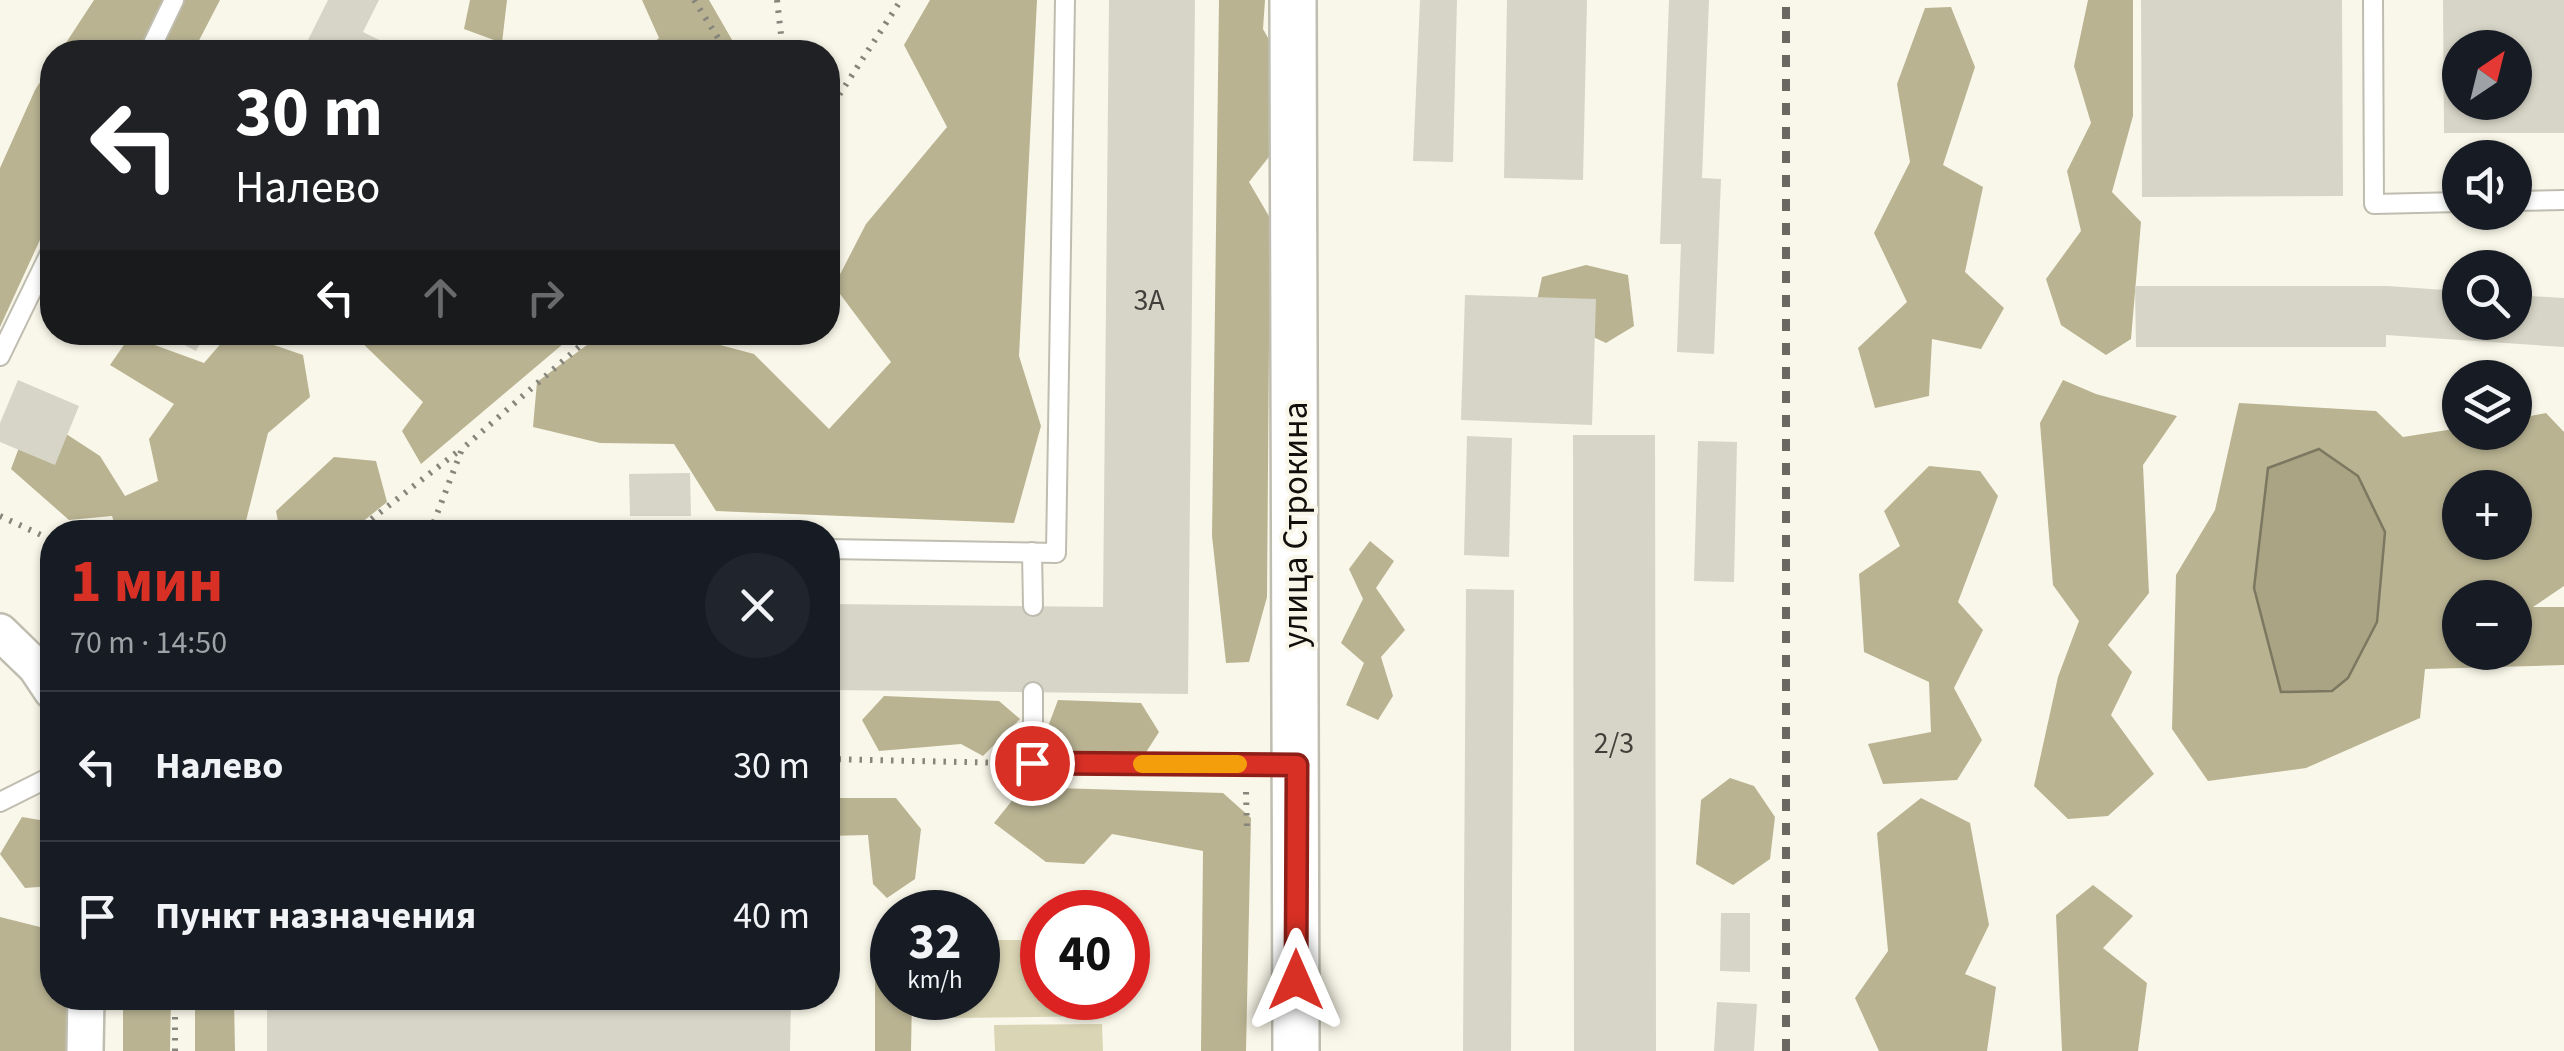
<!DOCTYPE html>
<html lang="ru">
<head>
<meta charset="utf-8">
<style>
	body { margin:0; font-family:"Source Sans 3",sans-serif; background:#20242c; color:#f1f3f6; height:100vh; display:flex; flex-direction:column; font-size:38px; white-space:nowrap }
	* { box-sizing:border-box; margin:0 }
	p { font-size:32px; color:#9ea1a6 }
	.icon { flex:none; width:55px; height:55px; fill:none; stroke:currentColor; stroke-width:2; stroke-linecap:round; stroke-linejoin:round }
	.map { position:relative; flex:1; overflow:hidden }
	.sheet { position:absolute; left:40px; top:520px; width:800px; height:490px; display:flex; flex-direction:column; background:#171b24; border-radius:40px; box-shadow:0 2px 8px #0004 }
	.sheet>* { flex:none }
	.top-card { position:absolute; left:40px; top:40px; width:800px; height:305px; border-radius:40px; box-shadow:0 2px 8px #0004; background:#202124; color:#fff; overflow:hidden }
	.needle { width:65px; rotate:35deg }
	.tools { position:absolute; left:2442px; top:30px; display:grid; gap:20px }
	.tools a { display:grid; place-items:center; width:90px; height:90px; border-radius:50%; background:#171b24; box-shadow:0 2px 8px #0004; font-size:50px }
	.speed { position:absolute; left:870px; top:890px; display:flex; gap:20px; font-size:50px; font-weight:700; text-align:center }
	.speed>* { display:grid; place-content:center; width:130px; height:130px; border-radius:50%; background:#171b24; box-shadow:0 2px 8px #0004; line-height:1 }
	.speed small { font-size:25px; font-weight:400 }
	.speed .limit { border:15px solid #d22; background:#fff; color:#111 }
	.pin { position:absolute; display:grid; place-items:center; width:85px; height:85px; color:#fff; margin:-42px; border:5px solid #fff; border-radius:50%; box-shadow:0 2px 10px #0007 }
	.me { position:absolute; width:110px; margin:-55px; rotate:0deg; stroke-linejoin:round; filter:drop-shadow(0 0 8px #0008) }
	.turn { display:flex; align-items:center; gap:35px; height:210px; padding:0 30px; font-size:45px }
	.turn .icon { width:130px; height:130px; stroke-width:2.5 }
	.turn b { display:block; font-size:70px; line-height:85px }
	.lanes { display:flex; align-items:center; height:95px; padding:0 30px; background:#0003; justify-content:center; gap:50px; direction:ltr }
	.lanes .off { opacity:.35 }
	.round { display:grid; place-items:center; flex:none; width:105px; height:105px; border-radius:52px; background:#20242c }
	.head { display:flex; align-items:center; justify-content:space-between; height:170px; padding:0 30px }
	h1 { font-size:60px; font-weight:700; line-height:75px; color:#d93025 }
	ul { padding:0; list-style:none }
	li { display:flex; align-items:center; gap:30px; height:150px; padding:0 30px; border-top:2px solid #363941 }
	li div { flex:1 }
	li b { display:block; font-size:38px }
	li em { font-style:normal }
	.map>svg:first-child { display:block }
	.green { fill:#dad5b4 }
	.forest { fill:#b9b392; fill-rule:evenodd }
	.water { fill:#aaa484; stroke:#7c7760; stroke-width:2.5 }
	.building { fill:#d7d5c7; fill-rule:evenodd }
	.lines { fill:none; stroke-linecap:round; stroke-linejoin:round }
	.service-casing { stroke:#bfbdb0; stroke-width:22 }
	.minor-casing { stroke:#bfbdb0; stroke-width:40 }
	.tertiary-casing { stroke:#bfbdb0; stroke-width:50 }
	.path { stroke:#86857c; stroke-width:6; stroke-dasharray:2.5 8; stroke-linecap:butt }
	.service { stroke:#fff; stroke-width:18 }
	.minor { stroke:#fff; stroke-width:35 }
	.tertiary { stroke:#fff; stroke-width:45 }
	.rail { stroke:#6a6860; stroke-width:8; stroke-dasharray:12 12; stroke-linecap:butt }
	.route-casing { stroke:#8d1f18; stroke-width:25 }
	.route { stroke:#d93025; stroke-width:18 }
	.slow { stroke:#f59e0b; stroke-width:18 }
	.labels { text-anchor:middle; stroke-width:8; stroke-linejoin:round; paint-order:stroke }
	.number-label { font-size:30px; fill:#42403a }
	.street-label { font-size:35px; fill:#100f0b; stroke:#f9f7e9 }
</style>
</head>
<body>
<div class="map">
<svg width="2564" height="1051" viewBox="0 0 2564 1051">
	<rect width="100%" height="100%" fill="#f9f7e9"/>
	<g class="green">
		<path d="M978 940H1042V998H1109V1016L949 1018V998H978Z"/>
		<path d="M1102 1024 1103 1051H995L994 1025Z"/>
	</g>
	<g class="forest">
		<path d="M94 0H220L193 52H60Z"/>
		<path d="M470 0H507L502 43 464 29Z"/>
		<path d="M642 0H709L739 52H643L659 38Z"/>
		<path d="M930 0H1037L1019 356 1041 426 1014 523 716 511 674 444 600 443 533 427 537 382 595 339 613 333 684 332 690 337 754 354 829 429 891 362 834 286 866 224 947 127 904 45Z"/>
		<path d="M1219 0H1265L1263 29 1280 59 1272 153 1249 182 1270 218 1267 597 1249 662 1226 663 1212 536Z"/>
		<path d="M2088 0H2133V116L2112 192 2141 222 2131 339 2106 355 2061 325 2046 279 2081 231 2067 171 2091 123 2074 66Z"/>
		<path d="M1951 7 1975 67 1943 165 1983 187 1965 272 2004 308 1981 349 1932 339 1929 396 1875 408 1858 348 1907 302 1874 233 1910 162 1897 84 1925 8Z"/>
		<path d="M52 63V220L50 218 0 327V168L35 90Z"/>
		<path d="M1586 265 1628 275 1634 326 1606 343 1535 310 1542 277Z"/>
		<path d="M230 333H284L274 345 303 355 310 397 268 433 246 521 251 532H117L112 516 69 520 11 469 23 437 57 428 100 456 125 496 158 481 149 439 174 404 110 365 130 336 204 363Z"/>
		<path d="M352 333H576L421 464 402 431 423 402Z"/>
		<path d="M2063 380 2096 394 2177 416 2143 465 2149 593 2108 645 2132 672 2111 715 2154 774 2108 816 2068 819 2034 786 2058 677 2079 621 2053 585 2040 423Z"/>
		<path d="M2239 403 2376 411 2403 437 2460 428V432H2515V419L2546 413 2564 432V586L2533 607H2564V665L2425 669 2420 718 2306 768 2208 781 2172 729 2176 575 2215 510ZM2460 488H2515V542H2460ZM2460 598H2515V652H2460Z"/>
		<path d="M334 457 376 461 387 502 350 532H280L276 511Z"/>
		<path d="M1929 466 1980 471 1998 496 1958 602 1983 630 1954 688 1982 740 1957 780 1883 784 1868 744 1931 732 1929 682 1864 652 1859 574 1900 546 1884 511Z"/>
		<path d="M1370 541 1394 561 1376 588 1405 630 1381 657 1393 696 1378 720 1346 705 1364 663 1341 643 1363 599 1349 569Z"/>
		<path d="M884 696 999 701 1020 719 983 756 961 744 879 751 862 720Z"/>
		<path d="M1058 700 1141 703 1159 732 1143 757 1065 754 1046 732Z"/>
		<path d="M1730 778 1754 786 1775 817 1770 859 1733 885 1696 864 1701 800Z"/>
		<path d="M1023 787 1223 793 1251 818 1246 1051H1201L1203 851 1112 834 1084 864 1046 862 994 823Z"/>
		<path d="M828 798H896L921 829 915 879 887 898 873 884 868 835 828 836Z"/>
		<path d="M1921 798 1970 823 1989 925 1965 974 1996 987 1987 1051H1879L1855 998 1888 951 1877 833Z"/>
		<path d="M22 817 52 822V886L25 888 0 854Z"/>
		<path d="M2093 885 2133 916 2103 948 2147 983 2138 1051H2062L2056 915Z"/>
		<path d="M0 917 52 930V998H85V1051H0Z"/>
		<path d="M892 966V998H912L911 1051H875V980Z"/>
		<path d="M123 998H171L170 1051H123Z"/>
		<path d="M195 998H234L235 1051H195Z"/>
	</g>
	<path class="water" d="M2319 449 2358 476 2385 532 2377 622 2348 678 2332 691 2281 692 2254 588 2268 468Z"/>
	<g class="building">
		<path d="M328 0H379L363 32 404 52H302Z"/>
		<path d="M1109 0H1195L1188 694 828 690V604L1103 607Z"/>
		<path d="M1420 0H1457L1453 162 1413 161Z"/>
		<path d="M1507 0H1587L1583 180 1504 178Z"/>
		<path d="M1669 0H1709L1702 178 1721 179 1714 354 1677 352 1681 244H1660Z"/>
		<path d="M2141 0H2342L2343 196 2142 197Z"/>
		<path d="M2443 0H2564V133H2444ZM2460 48H2515V102H2460Z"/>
		<path d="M2135 286H2387L2460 291V322H2515V295L2564 298V347L2386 335V347H2136Z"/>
		<path d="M1465 295 1596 299 1592 425 1461 420Z"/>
		<path d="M160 332H206L196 351Z"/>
		<path d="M18 380 79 406 55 465 0 442V423Z"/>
		<path d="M1573 435H1655L1656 1051H1574Z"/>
		<path d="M1467 436 1512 438 1509 557 1464 555Z"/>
		<path d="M1698 441 1737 442 1734 582 1694 581Z"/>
		<path d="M690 473 691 516H630L629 474Z"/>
		<path d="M1466 589 1514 590 1511 1051H1463Z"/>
		<path d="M1721 913H1750V972L1720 971Z"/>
		<path d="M267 998H791L790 1051H267Z"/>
		<path d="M1717 1002 1757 1004 1754 1051H1714Z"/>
	</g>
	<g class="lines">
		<defs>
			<g id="service">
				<path d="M2373 0 2374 204 2460 202"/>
				<path d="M149 52 174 0"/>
				<path d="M2515 201 2564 200"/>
				<path d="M0 356 52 249"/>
				<path d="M828 549 1056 553 1065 0"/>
				<path d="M1032 552 1033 606"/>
				<path d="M1033 692V763L1296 765"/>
				<path d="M0 802 52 776"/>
			</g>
			<g id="minor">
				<path d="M0 632 36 667 52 691"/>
				<path d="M85 1051 86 998"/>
			</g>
			<path id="tertiary" d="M1293 0 1296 1051"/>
		</defs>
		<use href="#service" class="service-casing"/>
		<use href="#minor" class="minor-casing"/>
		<use href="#tertiary" class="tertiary-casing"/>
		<g class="path">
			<path d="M694 0 727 52"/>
			<path d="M777 0 783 52"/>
			<path d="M828 112 901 0"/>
			<path d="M0 516 52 540"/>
			<path d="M355 532 461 449"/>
			<path d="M430 532 462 449 596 332"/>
			<path d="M828 759 1006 763"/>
			<path d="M1246 792 1247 830"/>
			<path d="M175 1051V998"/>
		</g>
		<use href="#service" class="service"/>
		<use href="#minor" class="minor"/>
		<use href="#tertiary" class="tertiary"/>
		<path class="rail" d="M1786 1051V0"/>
	</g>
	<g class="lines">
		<defs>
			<path id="route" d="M1032 763 1297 765 1296 980"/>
		</defs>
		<use href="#route" class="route-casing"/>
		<use href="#route" class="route"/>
		<path class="slow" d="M1142 764H1238"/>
	</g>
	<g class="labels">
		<g class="number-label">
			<text x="1149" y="310">3А</text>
			<text x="1614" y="753">2/3</text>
		</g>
		<g class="street-label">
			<text transform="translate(1295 525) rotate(-90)" y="12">улица Строкина</text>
		</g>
	</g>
</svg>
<div class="tools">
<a><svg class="needle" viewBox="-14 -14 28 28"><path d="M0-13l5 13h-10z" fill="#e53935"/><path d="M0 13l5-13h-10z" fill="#9ea1a6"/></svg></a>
<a><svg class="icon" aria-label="sound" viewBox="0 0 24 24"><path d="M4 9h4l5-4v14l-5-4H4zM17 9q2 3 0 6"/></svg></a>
<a><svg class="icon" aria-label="search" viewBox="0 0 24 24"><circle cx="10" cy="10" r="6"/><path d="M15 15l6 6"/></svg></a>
<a><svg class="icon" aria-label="layers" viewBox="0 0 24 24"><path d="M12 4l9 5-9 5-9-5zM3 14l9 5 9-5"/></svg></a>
<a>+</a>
<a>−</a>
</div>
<div class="speed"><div>32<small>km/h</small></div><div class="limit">40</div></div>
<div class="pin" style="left:1032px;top:763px;background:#d93025"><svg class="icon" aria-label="arrive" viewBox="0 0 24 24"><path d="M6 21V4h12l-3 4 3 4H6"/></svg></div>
<svg class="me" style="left:1296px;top:980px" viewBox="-20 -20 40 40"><path d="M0-17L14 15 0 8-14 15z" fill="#d93025" stroke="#fff" stroke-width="4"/></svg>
<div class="top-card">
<div class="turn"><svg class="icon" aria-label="left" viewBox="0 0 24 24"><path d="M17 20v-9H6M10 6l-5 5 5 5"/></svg><div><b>30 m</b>Налево</div></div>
<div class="lanes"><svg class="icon" aria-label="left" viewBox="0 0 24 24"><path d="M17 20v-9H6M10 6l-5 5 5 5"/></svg><svg class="icon off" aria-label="ahead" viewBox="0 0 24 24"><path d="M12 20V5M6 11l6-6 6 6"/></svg><svg class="icon off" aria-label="right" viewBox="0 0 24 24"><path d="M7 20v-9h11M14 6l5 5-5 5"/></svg></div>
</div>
<section class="sheet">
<div class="head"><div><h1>1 мин</h1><p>70 m · 14:50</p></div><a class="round"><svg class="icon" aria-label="close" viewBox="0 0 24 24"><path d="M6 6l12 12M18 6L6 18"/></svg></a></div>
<ul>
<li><svg class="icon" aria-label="left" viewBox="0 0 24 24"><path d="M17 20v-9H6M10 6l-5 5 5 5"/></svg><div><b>Налево</b></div><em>30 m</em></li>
<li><svg class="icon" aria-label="arrive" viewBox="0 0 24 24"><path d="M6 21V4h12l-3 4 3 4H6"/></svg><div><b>Пункт назначения</b></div><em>40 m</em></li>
</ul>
</section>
</div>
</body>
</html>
